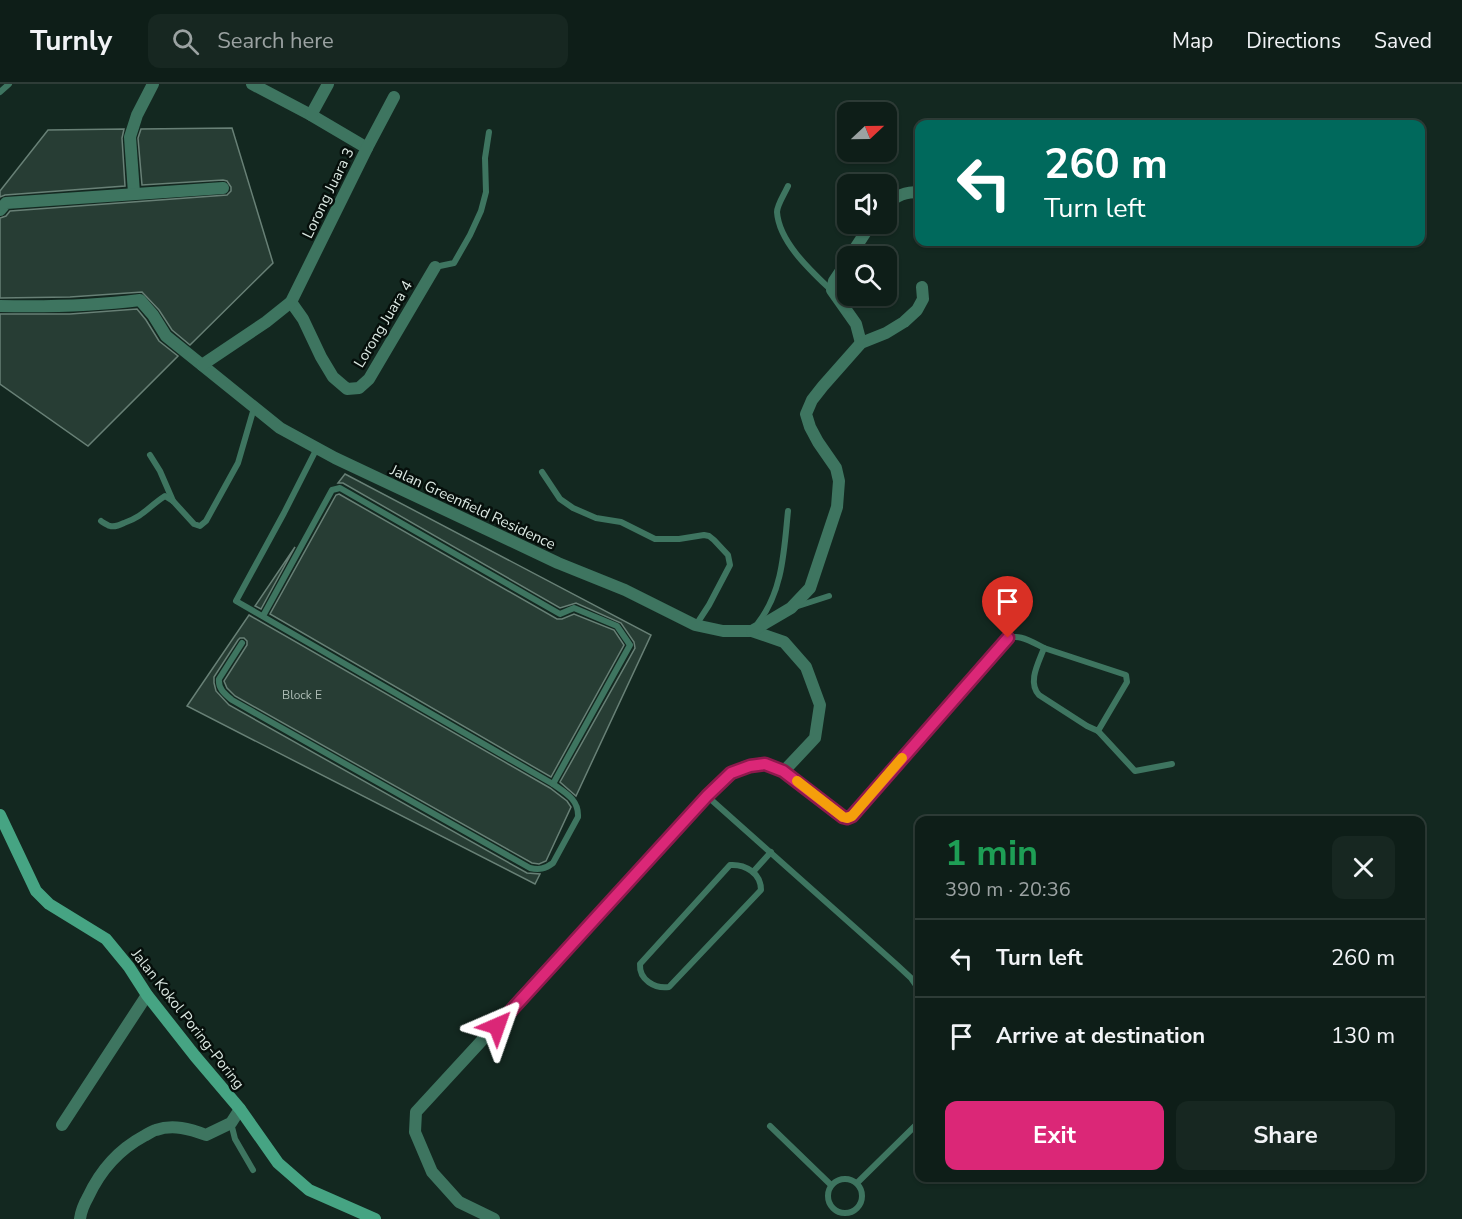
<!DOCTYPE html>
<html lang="en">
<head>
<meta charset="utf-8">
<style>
	body { margin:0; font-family:"Nunito Sans",sans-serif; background:#172721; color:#f1f3f6; height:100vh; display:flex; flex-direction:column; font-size:22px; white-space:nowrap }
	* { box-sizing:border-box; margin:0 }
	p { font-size:20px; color:#9ba2a2 }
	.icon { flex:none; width:33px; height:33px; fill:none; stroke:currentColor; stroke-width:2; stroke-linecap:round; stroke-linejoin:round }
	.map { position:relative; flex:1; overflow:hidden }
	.panel { position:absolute; left:915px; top:732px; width:510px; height:366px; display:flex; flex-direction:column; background:#0e1e18; border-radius:12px; box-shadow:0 2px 4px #0004,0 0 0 2px #2e3c37 }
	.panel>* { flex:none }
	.banner { position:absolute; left:915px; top:36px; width:510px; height:126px; border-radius:12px; box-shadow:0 2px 4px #0004,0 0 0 2px #2e3c37; background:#00695c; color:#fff; overflow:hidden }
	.needle { width:39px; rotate:68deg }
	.fabs { position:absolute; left:837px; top:18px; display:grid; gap:12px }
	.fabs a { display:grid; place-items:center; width:60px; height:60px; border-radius:12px; background:#0e1e18; box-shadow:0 2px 4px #0004,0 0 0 2px #2e3c37; font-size:30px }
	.pin { position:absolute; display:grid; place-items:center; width:51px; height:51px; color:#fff; margin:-62px -26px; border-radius:50% 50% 50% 0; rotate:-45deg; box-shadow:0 0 6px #0007 }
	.pin .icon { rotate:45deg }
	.me { position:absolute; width:66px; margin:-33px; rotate:43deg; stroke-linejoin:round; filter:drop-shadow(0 0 4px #0008) }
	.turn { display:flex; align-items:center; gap:21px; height:126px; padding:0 30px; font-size:27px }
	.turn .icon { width:78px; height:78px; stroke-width:2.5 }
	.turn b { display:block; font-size:42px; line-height:51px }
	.round { display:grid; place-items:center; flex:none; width:63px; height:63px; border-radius:12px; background:#172721 }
	.summary { display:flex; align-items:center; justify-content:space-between; height:102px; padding:0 30px }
	h1 { font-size:36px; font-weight:700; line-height:45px; color:#1e9e55 }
	.primary-button { display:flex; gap:12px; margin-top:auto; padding:12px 30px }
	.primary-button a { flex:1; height:69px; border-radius:12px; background:#db2777; color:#fff; font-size:24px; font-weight:700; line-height:69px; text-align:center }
	.primary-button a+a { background:#172721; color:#f1f3f6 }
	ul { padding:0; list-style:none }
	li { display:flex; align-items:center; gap:18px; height:78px; padding:0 30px; border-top:2px solid #2e3c37 }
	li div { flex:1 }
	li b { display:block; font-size:22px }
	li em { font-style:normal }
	header { display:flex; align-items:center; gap:36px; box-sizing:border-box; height:84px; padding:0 30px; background:#0e1e18; border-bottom:2px solid #2e3c37 }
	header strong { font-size:28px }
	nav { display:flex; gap:33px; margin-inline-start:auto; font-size:21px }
	.search { width:420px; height:54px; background:#172721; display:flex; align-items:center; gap:15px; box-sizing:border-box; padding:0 21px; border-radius:12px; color:#9ba2a2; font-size:22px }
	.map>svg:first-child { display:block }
	.building { fill:#273d34; stroke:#688076; stroke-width:1.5 }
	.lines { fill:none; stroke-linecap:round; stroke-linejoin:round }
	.service { stroke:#3e7560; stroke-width:6 }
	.minor { stroke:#3e7560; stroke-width:12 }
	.secondary { stroke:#46a483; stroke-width:12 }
	.route-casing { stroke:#8e194d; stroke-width:15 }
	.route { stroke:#db2777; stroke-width:10 }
	.slow { stroke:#f59e0b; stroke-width:10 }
	.labels { text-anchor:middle; stroke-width:5; stroke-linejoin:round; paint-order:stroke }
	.number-label { font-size:12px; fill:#aebdb6 }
	.street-label { font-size:15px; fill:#dbe8e2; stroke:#060f0b }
</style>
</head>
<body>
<header>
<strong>Turnly</strong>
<div class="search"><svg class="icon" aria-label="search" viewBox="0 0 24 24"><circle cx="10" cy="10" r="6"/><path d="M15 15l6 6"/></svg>Search here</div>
<nav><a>Map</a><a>Directions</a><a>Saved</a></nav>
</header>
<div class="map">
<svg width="1462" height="1135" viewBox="0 0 1462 1135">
	<rect width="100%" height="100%" fill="#132820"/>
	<g class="building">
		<path d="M232 44 273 179 190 261 172 246 159 226 142 208 70 213 0 214V134L6 132 10 127 227 111 231 107V103L227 97 223 96 142 101 138 54 141 45Z"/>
		<path d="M124 45 122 54 125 102 5 111 0 113V107L48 46Z"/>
		<path d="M137 225 146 236 159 257 178 272 88 362 0 300V230H70Z"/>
		<path d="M345 390 651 551 576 712 560 698 635 564 634 558 621 539 576 519 560 524 343 399H338Z"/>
		<path d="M339 410 557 535H562L574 530 614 546 624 561 551 693 270 530 336 411Z"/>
		<path d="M295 463 261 525 255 522Z"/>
		<path d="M249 531 550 704 567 717 571 723 546 777 539 780 532 779 235 612 227 604 224 597 247 561V557L244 554H240L238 556 214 593V599L216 607 229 621 527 789 540 790 535 800 187 622Z"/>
	</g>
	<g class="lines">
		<g class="service">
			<path d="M0 8 9 0"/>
			<path d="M788 102C785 109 777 121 777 128 779 158 811 187 831 206"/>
			<path d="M435 183 454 179 470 151 481 127 486 108 485 74 489 48"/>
			<path d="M150 371 160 387 173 417"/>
			<path d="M542 388 560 415 573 424 596 434 621 438 655 455H679L704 451 709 452 714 456 728 471 730 481 709 521 696 541"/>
			<path d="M101 437C102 438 109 442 110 442 114 443 120 441 124 439 144 432 148 423 165 412L173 417 194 440 200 442 206 437 238 379 254 324"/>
			<path d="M795 523 829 512"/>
			<path d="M263 532 332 406 340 404 560 530 574 524 617 542 630 561 553 700 236 517 284 429 317 364"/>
			<path d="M758 539C783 507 784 466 788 427"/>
			<path d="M242 559 219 595C218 605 225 610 232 616L530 784C539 786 545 785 553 779L578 733C579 716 566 709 553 700"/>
			<path d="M1044 564 1126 591 1127 598 1098 647 1087 642 1039 611C1027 598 1039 578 1044 564Z"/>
			<path d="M1098 647 1135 687 1172 680"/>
			<path d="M784 687 843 733 847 734 852 732 1004 557C1016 547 1032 558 1044 564"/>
			<path d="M707 712 897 881 911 894 920 907"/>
			<path d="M730 781C745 780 761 789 761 806L669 903C655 905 639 896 640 880Z"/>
			<path d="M753 788 771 768"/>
			<path d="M231 1039 235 1055 253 1086"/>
			<path d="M770 1042 831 1101"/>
			<circle cx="845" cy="1112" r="17"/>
			<path d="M857 1099 920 1037"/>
		</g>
		<g class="minor">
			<path d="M252 0 311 31 367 64"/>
			<path d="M311 31 328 0"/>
			<path d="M134 109 130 53 137 31 153 0"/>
			<path d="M886 121C897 111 905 108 920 108"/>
			<path d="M0 126 6 119 223 104"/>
			<path d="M850 172 871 140"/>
			<path d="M848 176 834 197 832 206 856 240 861 259"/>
			<path d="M291 218 303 235 321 273 333 293 347 305 359 304 369 295 435 183"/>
			<path d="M0 222C47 223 93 222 140 216L153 231 166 252 280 344 335 374 558 479 625 506 695 541 723 547H752L784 558 806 583 820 621 815 654 784 687C778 685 771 681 765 680 741 677 723 697 707 712L416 1028 415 1048 432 1088 459 1118 494 1135"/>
			<path d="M202 281 266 238 291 218 367 64 394 13"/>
			<path d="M752 547 791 524 810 504 837 423 839 397 836 384 818 358 810 343 806 330 812 316 823 302 861 259 886 249 904 238 917 226 923 215 922 203"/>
			<path d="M62 1041 147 911"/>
			<path d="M80 1135C81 1127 84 1120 88 1113 100 1087 118 1066 144 1052 148 1050 152 1047 156 1046 173 1040 190 1045 206 1051L231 1039 240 1025"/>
		</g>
		<path class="secondary" d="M0 731 36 807 49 820 106 855 129 883 147 911 195 972 240 1025 278 1079 309 1106 375 1135"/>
	</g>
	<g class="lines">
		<defs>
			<path id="route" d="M497 942 707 712 731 689 750 682 765 680 783 687 843 733 847 734 852 732 1008 554"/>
		</defs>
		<use href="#route" class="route-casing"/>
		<use href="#route" class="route"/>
		<path class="slow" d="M797 697 843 733 847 734 852 732 902 674"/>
	</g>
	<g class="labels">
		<g class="number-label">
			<text x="302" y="615">Block E</text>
		</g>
		<g class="street-label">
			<text transform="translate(328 109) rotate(-64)" y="5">Lorong Juara 3</text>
			<text transform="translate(383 240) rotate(-59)" y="5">Lorong Juara 4</text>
			<text transform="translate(473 423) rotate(25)" y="5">Jalan Greenfield Residence</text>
			<text transform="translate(188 935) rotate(52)" y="5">Jalan Kokol Poring-Poring</text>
		</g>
	</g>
</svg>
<div class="fabs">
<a><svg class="needle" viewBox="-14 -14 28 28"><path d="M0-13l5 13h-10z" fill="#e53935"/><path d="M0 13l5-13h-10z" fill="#9ba2a2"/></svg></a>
<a><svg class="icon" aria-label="sound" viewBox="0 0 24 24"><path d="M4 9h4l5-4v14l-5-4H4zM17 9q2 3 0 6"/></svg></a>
<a><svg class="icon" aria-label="search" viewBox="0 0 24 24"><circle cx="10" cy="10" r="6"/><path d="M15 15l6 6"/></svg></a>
</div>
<div class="pin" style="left:1008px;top:554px;background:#d93025"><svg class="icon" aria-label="arrive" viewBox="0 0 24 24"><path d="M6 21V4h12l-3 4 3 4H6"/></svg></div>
<svg class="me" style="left:497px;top:942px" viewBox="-20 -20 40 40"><path d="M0-17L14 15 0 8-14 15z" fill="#db2777" stroke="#fff" stroke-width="4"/></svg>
<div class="banner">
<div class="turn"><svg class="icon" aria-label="left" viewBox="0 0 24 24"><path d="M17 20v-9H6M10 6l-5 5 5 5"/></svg><div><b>260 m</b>Turn left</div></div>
</div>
<section class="panel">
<div class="summary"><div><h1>1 min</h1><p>390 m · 20:36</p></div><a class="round"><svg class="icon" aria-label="close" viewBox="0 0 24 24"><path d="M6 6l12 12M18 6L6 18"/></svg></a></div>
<ul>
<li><svg class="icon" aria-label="left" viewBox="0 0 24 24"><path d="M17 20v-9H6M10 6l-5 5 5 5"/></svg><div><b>Turn left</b></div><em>260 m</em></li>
<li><svg class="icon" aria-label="arrive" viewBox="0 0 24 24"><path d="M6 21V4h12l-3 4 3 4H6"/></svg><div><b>Arrive at destination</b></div><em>130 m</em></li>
</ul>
<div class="primary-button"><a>Exit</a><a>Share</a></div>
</section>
</div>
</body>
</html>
